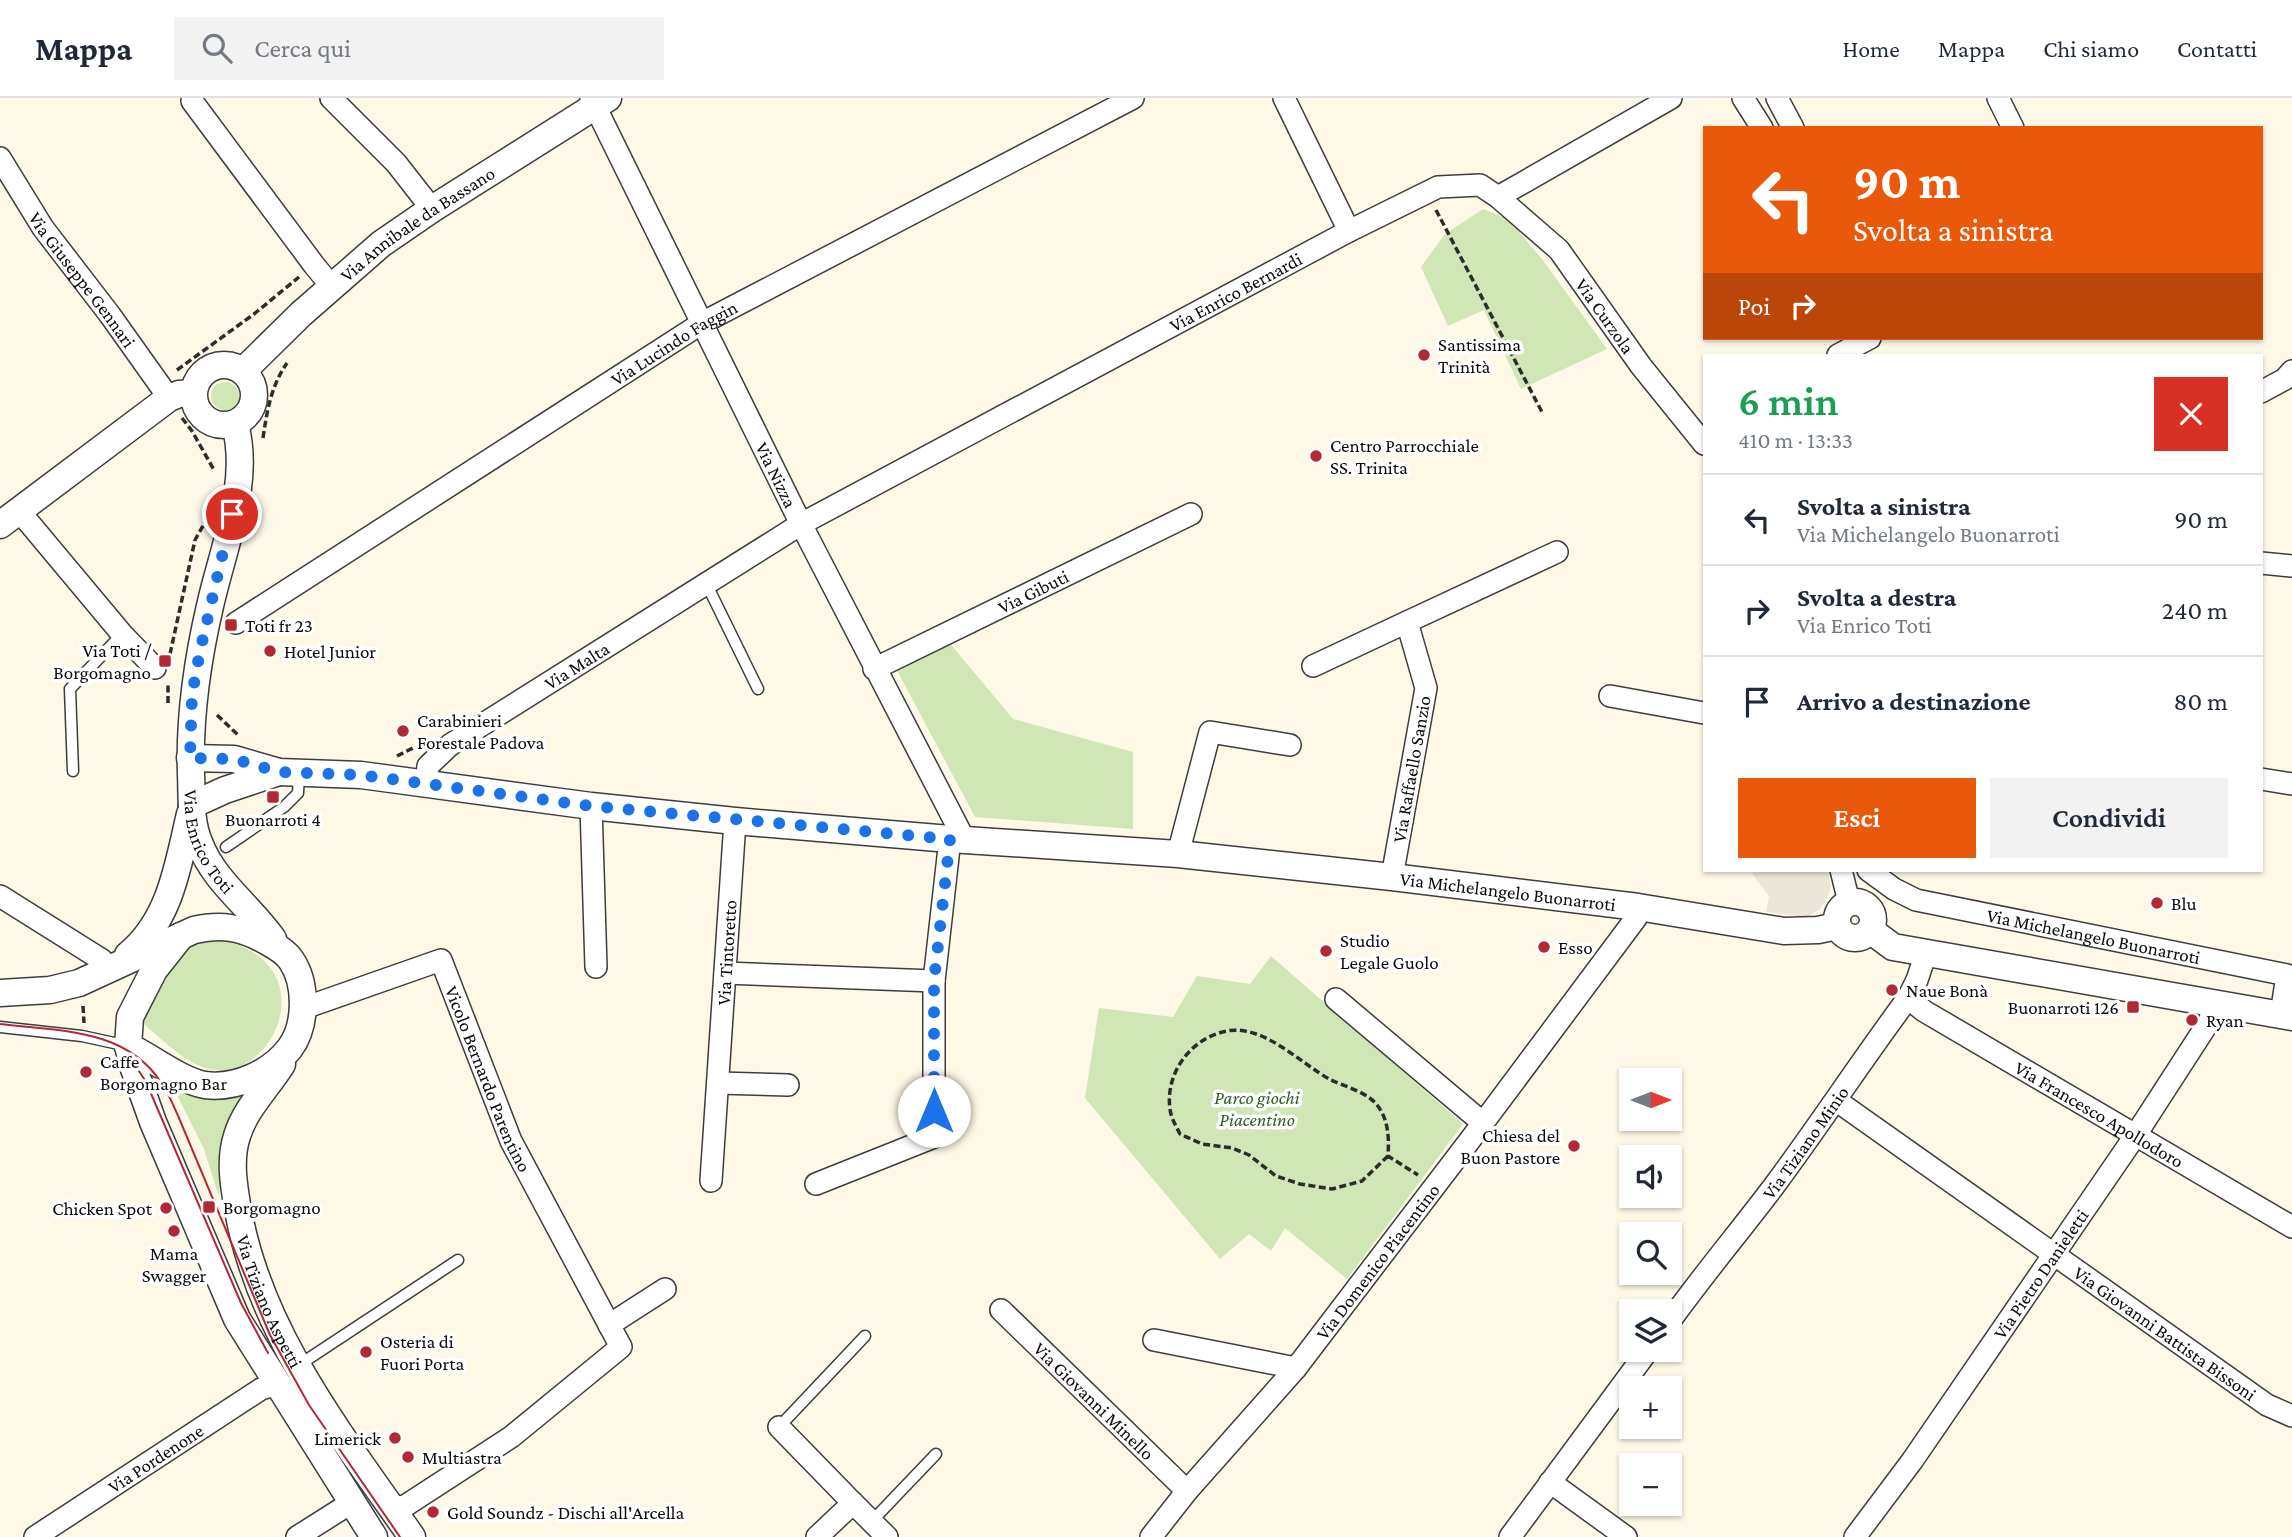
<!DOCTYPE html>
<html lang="it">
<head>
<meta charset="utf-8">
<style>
	body { margin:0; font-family:"Crimson Pro",serif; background:#f2f2f3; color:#1f2937; height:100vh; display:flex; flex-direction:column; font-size:26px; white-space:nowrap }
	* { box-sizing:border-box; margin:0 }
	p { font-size:23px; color:#747a83 }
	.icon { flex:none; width:38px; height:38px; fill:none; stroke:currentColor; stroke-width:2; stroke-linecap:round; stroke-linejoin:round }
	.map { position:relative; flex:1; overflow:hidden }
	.side { position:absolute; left:1703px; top:256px; width:560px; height:518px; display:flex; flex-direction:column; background:#fff; border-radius:0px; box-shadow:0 2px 5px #0004 }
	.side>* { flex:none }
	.banner { position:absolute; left:1703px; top:28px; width:560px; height:214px; border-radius:0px; box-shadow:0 2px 5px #0004; background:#ea580c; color:#fff; overflow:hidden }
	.needle { width:46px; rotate:90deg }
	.controls { position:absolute; left:1619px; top:970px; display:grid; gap:14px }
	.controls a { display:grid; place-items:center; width:63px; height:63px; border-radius:0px; background:#fff; box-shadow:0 2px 5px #0004; font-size:35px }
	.pin { position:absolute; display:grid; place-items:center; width:60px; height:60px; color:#fff; margin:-30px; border:4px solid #fff; border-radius:50%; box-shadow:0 2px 7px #0007 }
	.me { position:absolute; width:77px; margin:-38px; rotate:0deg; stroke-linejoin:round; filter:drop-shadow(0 0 5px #0008) }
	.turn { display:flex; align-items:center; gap:24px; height:147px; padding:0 35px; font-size:32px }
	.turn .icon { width:91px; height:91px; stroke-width:2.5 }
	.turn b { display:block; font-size:49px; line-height:60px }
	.then { display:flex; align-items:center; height:66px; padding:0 35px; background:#0003; gap:14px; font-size:26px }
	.round { display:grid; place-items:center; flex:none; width:74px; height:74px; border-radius:0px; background:#f2f2f3 }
	.summary { display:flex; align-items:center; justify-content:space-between; height:119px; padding:0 35px }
	h1 { font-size:42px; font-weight:600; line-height:52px; color:#1e9e55 }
	.cta { display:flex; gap:14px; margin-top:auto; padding:14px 35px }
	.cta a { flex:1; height:80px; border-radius:0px; background:#ea580c; color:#fff; font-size:28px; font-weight:600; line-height:80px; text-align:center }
	.cta a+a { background:#f2f2f3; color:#1f2937 }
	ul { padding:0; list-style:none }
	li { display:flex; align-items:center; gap:21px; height:91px; padding:0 35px; border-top:2px solid #e0e1e3 }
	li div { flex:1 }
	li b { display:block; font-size:26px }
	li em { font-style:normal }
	header { display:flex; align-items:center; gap:42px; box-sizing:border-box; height:98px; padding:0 35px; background:#fff; border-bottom:2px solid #e0e1e3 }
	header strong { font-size:33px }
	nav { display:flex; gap:38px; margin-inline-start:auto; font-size:24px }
	.search { width:490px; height:63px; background:#f2f2f3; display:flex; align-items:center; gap:18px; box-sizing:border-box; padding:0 24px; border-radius:0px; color:#747a83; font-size:26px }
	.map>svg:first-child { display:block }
	.green { fill:#d0e6b4 }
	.plaza { fill:#ece6d9 }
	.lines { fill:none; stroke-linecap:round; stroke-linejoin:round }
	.service-casing { stroke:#3d3d3d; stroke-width:13 }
	.minor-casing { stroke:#3d3d3d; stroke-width:24 }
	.tertiary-casing { stroke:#3d3d3d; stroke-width:29 }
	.path { stroke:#2c2c2c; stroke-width:3.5; stroke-dasharray:7 3.5; stroke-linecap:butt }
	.service { stroke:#fff; stroke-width:10 }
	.minor { stroke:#fff; stroke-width:21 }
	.tertiary { stroke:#fff; stroke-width:26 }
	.tram { stroke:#b22935; stroke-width:2 }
	.route { stroke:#1a73e8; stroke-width:12; stroke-dasharray:0 21.6 }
	.poi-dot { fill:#b22935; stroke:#fff; stroke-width:2.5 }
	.labels { text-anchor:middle; stroke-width:7; stroke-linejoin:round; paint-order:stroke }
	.street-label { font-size:19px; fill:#0a0a0a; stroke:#fff }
	.poi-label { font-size:19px; fill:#0a0a0a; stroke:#fff; text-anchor:start }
	.park-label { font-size:19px; font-style:italic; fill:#2e5d1e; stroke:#fff }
</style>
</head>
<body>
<header>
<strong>Mappa</strong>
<div class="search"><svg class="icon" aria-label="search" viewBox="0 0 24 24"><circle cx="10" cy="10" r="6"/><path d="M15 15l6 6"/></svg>Cerca qui</div>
<nav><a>Home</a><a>Mappa</a><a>Chi siamo</a><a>Contatti</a></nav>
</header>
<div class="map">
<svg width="2292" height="1439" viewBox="0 0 2292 1439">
	<rect width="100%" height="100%" fill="#fef9e7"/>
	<g class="green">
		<path d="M1483 111 1508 121 1542 161 1607 251 1521 291 1484 212 1448 228 1421 169 1445 136Z"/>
		<circle cx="225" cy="298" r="14"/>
		<path d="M947 542 1013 621 1133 654V731L975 719 892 563Z"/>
		<path d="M226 843C327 869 272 990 205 970 183 963 157 937 139 922 147 905 173 859 189 850 200 843 214 843 226 843Z"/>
		<path d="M1271 858 1463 1026 1347 1181 1285 1130 1271 1153 1249 1136 1220 1161 1085 1000 1099 910 1173 919 1197 878 1250 886Z"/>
		<path d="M253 989 222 1050 219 1099 204 1051 175 993 191 994Z"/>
	</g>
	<path class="plaza" d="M1756 772H1828L1831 789 1827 801 1820 811 1807 819 1766 814 1769 798 1752 776Z"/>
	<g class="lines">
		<defs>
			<g id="service">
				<path d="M707 487 758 591"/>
				<path d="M73 673 70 591 122 536"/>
				<path d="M226 749 284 709 298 695 299 675"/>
				<path d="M0 929 82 938 128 948"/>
				<path d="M299 1267 458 1162"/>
				<path d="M779 1329 865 1238"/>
				<path d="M872 1423 936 1356"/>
			</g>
			<g id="minor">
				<path d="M331 0 396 65 432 111"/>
				<path id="s1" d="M591 0 801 426 964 741"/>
				<path d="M1284 0 1349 133"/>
				<path d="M1743 0 1762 30"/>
				<path d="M1777 0 1793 30"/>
				<path d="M1998 0 2013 30"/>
				<path d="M192 3 314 167 332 189"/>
				<path id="s2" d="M0 60 43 130 110 217 169 300"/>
				<path d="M1498 99 1671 0"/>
				<path d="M1838 257 1870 240"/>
				<path d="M2261 294 2285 281 2292 273"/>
				<path d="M20 414 122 536 155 570"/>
				<path d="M2261 465 2292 468"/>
				<path d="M1407 524 1557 454"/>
				<path id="s3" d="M236 525 702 225 1133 0"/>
				<path d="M1313 568 1407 524 1426 590 1392 779"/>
				<path id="s4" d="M874 571 1191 416"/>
				<path d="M1610 598 1704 615"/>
				<path d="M2261 681 2292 686"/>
				<path id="s5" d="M426 684 428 668 450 647 801 426 1349 133 1438 89 1480 87 1498 99 1559 152 1641 268 1704 346"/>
				<path d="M591 708 596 869"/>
				<path d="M1178 756 1210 634 1290 647"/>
				<path d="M1841 772 1849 804"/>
				<path id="s6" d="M1868 772 1894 791 1916 802 2287 877 2281 917"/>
				<path d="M0 798 102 862"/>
				<path d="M725 875 934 883"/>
				<path id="s7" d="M1908 900 1924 913 2292 1129"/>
				<path d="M1336 901 1483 1025"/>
				<path id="s8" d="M304 910 441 862 511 1043 621 1249 511 1339 405 1408 396 1409 388 1405"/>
				<path d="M718 985 788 987"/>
				<path id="s9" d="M1837 1003 2267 1307 2292 1318"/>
				<path id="s10" d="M711 1083 735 723"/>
				<path d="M816 1086 934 1039V883L950 741"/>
				<path id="s11" d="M1001 1212 1187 1393"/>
				<path id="s12" d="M1670 1223C1703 1177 1740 1133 1774 1088 1820 1026 1862 962 1908 900L1917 882 1926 855"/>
				<path d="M609 1227 665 1191"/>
				<path d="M1154 1242 1296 1270"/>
				<path d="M779 1329 853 1405"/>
				<path d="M1550 1384 1626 1439"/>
				<path id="s13" d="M35 1439 261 1291 271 1288 278 1289"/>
				<path d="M297 1439 346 1408 355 1410"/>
				<path d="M817 1439 853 1405 887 1439"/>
				<path id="s14" d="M1151 1439 1187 1393 1296 1270 1483 1025 1636 820 1638 809"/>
				<path d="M1510 1439 1649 1251"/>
				<path id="s15" d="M1855 1439 1912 1363 2135 1038 2210 922 2213 904"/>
			</g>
			<g id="tertiary">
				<circle cx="224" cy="297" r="30"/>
				<path id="s16" d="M243 273 301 216 381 146 432 111 608 0"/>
				<path id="s17" d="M235 326C251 385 223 450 210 508 197 564 189 618 191 676 192 698 190 723 199 744 214 784 249 807 273 841"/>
				<path d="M0 427 169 300 179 296 193 295"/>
				<path id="s18" d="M190 660 234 661 279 674 361 677 591 708 735 723 950 741 1178 756 1392 779 1638 809 1784 833 1818 832 1837 828"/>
				<path d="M192 707 225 692 279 674"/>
				<circle cx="1855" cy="822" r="18"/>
				<path d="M1870 832 1893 849 2292 919"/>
				<path d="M181 838 154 872 130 919 128 948 133 968 153 1024 237 1221 374 1439"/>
				<path d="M128 857C171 822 178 766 190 716"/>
				<path d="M0 895 50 892 79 885 194 832C221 826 241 829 266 843 275 848 285 853 291 862 307 885 307 927 290 950 271 975 236 991 205 987 181 983 151 959 128 948"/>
				<path id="s19" d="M282 966C267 990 245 1011 237 1038 229 1062 234 1089 238 1112 260 1236 342 1338 412 1439"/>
			</g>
		</defs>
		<use href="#service" class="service-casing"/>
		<use href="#minor" class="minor-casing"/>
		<use href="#tertiary" class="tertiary-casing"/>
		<g class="path">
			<path d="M1436 112 1542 314"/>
			<path d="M177 272 254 216 299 179"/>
			<path d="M182 320 192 333 214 372"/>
			<path d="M263 340C267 313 271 288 287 265"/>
			<path d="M170 556 195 442 208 419"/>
			<path d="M168 605V585"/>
			<path d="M217 617 239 638"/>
			<path d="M397 658 415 649"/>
			<path d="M83 908 84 925"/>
			<path d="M1388 1058 1362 1083 1332 1091 1300 1086 1276 1078 1249 1057 1232 1050 1202 1046 1180 1036C1176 1028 1171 1020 1170 1011 1165 976 1190 940 1227 933 1264 926 1301 966 1331 982 1346 989 1367 994 1377 1007 1389 1022 1389 1041 1388 1058L1418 1077"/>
		</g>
		<use href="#service" class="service"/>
		<use href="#minor" class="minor"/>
		<use href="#tertiary" class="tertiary"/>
		<g class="tram">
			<path d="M0 926C58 933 127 930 162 986 169 996 174 1009 179 1020L270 1237 309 1307 400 1439"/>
			<path d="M128 963 139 973 146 984 241 1205 268 1255"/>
		</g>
	</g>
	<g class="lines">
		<path class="route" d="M232 416 200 553 192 597 190 660 234 661 279 674 361 677 591 708 950 741 934 883V1013"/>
	</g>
	<g class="poi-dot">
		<circle cx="1424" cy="257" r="7"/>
		<circle cx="1316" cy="358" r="7"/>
		<rect x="224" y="520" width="14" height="14" rx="3.5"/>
		<circle cx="270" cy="553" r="7"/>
		<rect x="158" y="556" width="14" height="14" rx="3.5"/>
		<circle cx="403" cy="633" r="7"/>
		<rect x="266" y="692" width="14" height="14" rx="3.5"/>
		<circle cx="2157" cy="805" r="7"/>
		<circle cx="1544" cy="849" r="7"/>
		<circle cx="1326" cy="853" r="7"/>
		<circle cx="1892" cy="892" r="7"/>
		<rect x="2126" y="902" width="14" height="14" rx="3.5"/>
		<circle cx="2192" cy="922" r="7"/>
		<circle cx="86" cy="974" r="7"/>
		<circle cx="1574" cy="1048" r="7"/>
		<rect x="202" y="1102" width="14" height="14" rx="3.5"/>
		<circle cx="166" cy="1110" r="7"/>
		<circle cx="174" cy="1133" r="7"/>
		<circle cx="366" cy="1254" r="7"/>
		<circle cx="395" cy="1340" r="7"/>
		<circle cx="408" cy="1359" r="7"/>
		<circle cx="433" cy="1414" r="7"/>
	</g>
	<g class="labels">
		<g class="street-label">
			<text dy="7" stroke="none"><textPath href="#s16" startOffset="229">Via Annibale da Bassano</textPath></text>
			<text dy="7" stroke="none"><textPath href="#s2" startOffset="147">Via Giuseppe Gennari</textPath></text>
			<text dy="7" stroke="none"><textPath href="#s5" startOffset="954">Via Enrico Bernardi</textPath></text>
			<text dy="7" stroke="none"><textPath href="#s5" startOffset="1407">Via Curzola</textPath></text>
			<text dy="7" stroke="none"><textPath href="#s3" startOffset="520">Via Lucindo Faggin</textPath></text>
			<text dy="7" stroke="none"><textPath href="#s1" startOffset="420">Via Nizza</textPath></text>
			<text dy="7" stroke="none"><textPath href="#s4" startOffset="177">Via Gibuti</textPath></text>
			<text dy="7" stroke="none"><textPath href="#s5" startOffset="196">Via Malta</textPath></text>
			<text transform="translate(1411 671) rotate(-80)" y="7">Via Raffaello Sanzio</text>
			<text dy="7" stroke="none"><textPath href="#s17" startOffset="427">Via Enrico Toti</textPath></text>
			<text dy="7" stroke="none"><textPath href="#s18" startOffset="1326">Via Michelangelo Buonarroti</textPath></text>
			<text dy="7" stroke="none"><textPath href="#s6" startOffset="238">Via Michelangelo Buonarroti</textPath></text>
			<text dy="7" stroke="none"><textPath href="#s10" startOffset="229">Via Tintoretto</textPath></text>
			<text dy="7" stroke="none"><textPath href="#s8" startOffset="273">Vicolo Bernardo Parentino</textPath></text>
			<text dy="7" stroke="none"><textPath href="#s7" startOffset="224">Via Francesco Apollodoro</textPath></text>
			<text dy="7" stroke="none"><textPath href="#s12" startOffset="224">Via Tiziano Minio</textPath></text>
			<text dy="7" stroke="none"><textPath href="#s14" startOffset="357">Via Domenico Piacentino</textPath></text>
			<text dy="7" stroke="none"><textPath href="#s15" startOffset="322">Via Pietro Danieletti</textPath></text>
			<text dy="7" stroke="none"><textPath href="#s19" startOffset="257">Via Tiziano Aspetti</textPath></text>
			<text dy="7" stroke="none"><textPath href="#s9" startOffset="402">Via Giovanni Battista Bissoni</textPath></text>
			<text dy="7" stroke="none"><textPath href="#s11" startOffset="130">Via Giovanni Minello</textPath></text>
			<text dy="7" stroke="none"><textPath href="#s13" startOffset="144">Via Pordenone</textPath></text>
		</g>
		<g class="poi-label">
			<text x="1438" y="253">Santissima<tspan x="1438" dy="22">Trinità</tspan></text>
			<text x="1330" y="354">Centro Parrocchiale<tspan x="1330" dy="22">SS. Trinita</tspan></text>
			<text x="245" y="534">Toti fr 23</text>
			<text x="151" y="559" text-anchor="end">Via Toti /<tspan x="151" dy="22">Borgomagno</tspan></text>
			<text x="284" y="560">Hotel Junior</text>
			<text x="417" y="629">Carabinieri<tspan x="417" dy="22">Forestale Padova</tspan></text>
			<text x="273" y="728" text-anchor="middle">Buonarroti 4</text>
			<text x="2171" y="812">Blu</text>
			<text x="1340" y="849">Studio<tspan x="1340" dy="22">Legale Guolo</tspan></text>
			<text x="1558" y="856">Esso</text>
			<text x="1906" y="899">Naue Bonà</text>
			<text x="2119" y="916" text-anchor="end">Buonarroti 126</text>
			<text x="2206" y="929">Ryan</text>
			<text x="100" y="970">Caffe<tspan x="100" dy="22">Borgomagno Bar</tspan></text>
			<text x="1560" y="1044" text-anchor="end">Chiesa del<tspan x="1560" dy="22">Buon Pastore</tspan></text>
			<text x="223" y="1116">Borgomagno</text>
			<text x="152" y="1117" text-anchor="end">Chicken Spot</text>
			<text x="174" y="1162" text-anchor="middle">Mama<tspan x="174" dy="22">Swagger</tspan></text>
			<text x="380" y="1250">Osteria di<tspan x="380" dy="22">Fuori Porta</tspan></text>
			<text x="381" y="1347" text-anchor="end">Limerick</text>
			<text x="422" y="1366">Multiastra</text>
			<text x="447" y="1421">Gold Soundz - Dischi all'Arcella</text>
		</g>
		<g class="park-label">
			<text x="1257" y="1006">Parco giochi<tspan x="1257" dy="22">Piacentino</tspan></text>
		</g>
	</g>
</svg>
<div class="controls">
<a><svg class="needle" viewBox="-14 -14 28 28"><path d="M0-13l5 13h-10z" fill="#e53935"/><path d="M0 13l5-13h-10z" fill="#747a83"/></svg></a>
<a><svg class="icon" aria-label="sound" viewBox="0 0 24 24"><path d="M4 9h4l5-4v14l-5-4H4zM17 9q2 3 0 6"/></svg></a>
<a><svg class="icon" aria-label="search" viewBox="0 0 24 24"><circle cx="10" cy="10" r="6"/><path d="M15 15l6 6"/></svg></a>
<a><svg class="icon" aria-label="layers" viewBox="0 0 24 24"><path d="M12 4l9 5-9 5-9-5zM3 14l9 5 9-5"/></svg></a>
<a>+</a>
<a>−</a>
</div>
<div class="pin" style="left:232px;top:416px;background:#d93025"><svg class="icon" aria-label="arrive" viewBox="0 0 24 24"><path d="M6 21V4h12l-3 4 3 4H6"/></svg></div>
<svg class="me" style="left:934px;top:1013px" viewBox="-20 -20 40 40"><circle r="19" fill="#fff"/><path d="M0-13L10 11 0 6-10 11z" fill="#1a73e8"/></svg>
<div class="banner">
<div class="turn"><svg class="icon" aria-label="left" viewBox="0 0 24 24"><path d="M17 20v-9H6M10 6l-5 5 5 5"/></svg><div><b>90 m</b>Svolta a sinistra</div></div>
<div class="then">Poi<svg class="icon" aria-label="right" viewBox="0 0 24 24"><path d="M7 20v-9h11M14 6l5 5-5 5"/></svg></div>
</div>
<section class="side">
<div class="summary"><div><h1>6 min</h1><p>410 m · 13:33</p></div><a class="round" style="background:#d93025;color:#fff"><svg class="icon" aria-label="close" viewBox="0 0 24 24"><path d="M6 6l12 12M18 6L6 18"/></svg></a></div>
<ul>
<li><svg class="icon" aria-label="left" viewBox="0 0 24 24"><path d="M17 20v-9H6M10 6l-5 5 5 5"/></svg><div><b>Svolta a sinistra</b><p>Via Michelangelo Buonarroti</p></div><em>90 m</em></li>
<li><svg class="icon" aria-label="right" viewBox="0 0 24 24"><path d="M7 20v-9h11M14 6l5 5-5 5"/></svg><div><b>Svolta a destra</b><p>Via Enrico Toti</p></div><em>240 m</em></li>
<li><svg class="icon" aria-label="arrive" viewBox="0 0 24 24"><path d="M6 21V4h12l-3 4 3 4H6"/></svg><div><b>Arrivo a destinazione</b></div><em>80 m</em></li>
</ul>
<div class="cta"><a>Esci</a><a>Condividi</a></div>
</section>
</div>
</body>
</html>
